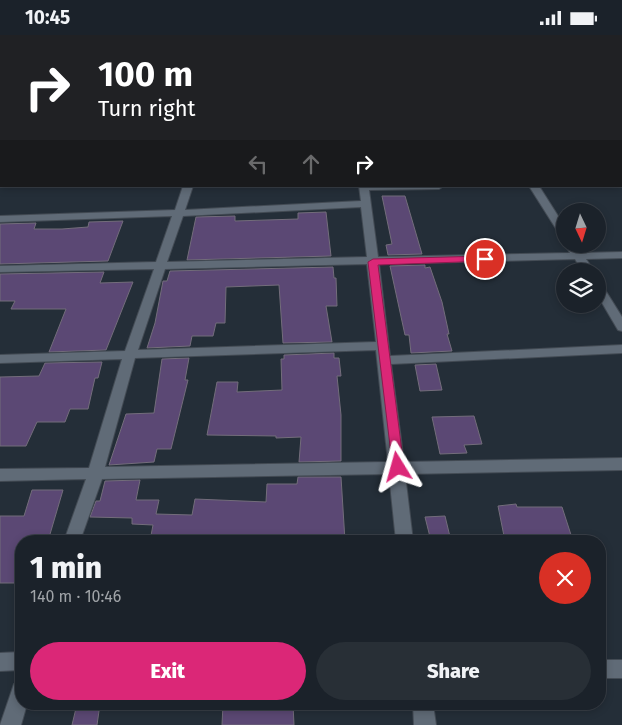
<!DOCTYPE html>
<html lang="en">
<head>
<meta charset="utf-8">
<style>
	body { margin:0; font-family:"Fira Sans",sans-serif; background:#282f36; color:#f1f3f6; height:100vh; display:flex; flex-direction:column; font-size:19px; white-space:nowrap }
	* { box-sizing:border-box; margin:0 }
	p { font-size:16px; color:#a0a4a8 }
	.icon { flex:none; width:28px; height:28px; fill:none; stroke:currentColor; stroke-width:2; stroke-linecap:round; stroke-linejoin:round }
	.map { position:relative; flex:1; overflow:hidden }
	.drawer { position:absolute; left:15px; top:500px; width:591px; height:175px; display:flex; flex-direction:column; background:#1b222a; border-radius:20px; box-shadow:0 2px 8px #0003,0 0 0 1px #393f47 }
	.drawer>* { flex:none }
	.hud { position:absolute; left:0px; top:0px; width:622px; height:152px; box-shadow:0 2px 8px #0003,0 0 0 1px #393f47; background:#202124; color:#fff; overflow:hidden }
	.needle { width:32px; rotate:176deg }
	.controls { position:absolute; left:556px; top:168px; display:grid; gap:10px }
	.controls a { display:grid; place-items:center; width:50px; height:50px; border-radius:50%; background:#1b222a; box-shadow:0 2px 8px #0003,0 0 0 1px #393f47; font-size:25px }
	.pin { position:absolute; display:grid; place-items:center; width:42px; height:42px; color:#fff; margin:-21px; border:2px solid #fff; border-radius:50%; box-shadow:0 1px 5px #0007 }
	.me { position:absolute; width:55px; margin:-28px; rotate:352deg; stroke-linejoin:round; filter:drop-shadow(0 0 4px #0008) }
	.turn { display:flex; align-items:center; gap:18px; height:105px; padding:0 15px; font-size:22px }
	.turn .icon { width:65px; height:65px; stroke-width:2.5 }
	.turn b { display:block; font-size:35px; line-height:42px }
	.lanes { display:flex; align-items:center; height:48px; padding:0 15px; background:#0003; justify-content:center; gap:25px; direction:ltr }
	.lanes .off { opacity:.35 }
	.round { display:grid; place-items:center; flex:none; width:52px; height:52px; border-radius:26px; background:#282f36 }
	.overview { display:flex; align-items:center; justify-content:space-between; height:85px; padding:0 15px }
	h1 { font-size:30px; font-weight:800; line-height:38px }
	.action { display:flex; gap:10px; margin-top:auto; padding:10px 15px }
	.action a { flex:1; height:58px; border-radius:30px; background:#db2777; color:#fff; font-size:20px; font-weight:800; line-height:58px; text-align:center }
	.action a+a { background:#282f36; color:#f1f3f6 }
	.status { display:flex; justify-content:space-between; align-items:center; height:35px; padding:0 25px; background:#1b222a; direction:ltr }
	.status svg { height:14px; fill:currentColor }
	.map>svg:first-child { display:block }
	.building { fill:#5b4874; stroke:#736d7b }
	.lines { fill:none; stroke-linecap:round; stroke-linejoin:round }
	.minor-casing { stroke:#434b54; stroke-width:2 }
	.primary-casing { stroke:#434b54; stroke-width:16 }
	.minor { fill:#606b77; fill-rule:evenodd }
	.primary { stroke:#be8d61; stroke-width:14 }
	.route { fill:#db2777; stroke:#8e194d }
</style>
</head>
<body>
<div class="status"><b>10:45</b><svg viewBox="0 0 49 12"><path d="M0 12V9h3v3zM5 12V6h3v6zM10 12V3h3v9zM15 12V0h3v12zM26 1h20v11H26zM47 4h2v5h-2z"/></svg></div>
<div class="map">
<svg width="622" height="690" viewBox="0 0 622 690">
	<rect width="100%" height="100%" fill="#242e38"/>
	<g class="building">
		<path d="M382 161H405L422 219 388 220 386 210 392 209Z"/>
		<path d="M326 177 331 221 187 225 196 182 235 181V186L298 184V178Z"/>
		<path d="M123 186 108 226 0 229V189L36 188 34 194H62L88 192 89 187Z"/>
		<path d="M425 230V233L430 232 442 267 449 299H447L452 316 411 318 409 300H405L390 231Z"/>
		<path d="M333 232 334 243H336L337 271H326L332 307 283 308 279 250 226 252 225 288H216L213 301H192L190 311 147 313 155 288 163 246H167L170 236Z"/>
		<path d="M104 237 100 248 133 247 106 315 49 317 66 274H11L15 266H0V239Z"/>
		<path d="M334 318V323H339L341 341H337L341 380V426L299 427 301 402 276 403V401L207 400 217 347H238L237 357 282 355 281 324H284V320Z"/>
		<path d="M189 323 185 345H188L171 414H157L154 427 109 430 126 379 154 378 162 324Z"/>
		<path d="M102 327 98 343H95L88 374H70L65 387H37L26 411H0V342L39 341 45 328Z"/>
		<path d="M436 329 442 355 420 356 415 330Z"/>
		<path d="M474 381 482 409 464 410 467 418 440 419 432 382Z"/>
		<path d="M298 442H341L345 506H150L153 490 132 489V483L90 482 96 466H100L105 446 140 445 136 465H159L156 479 192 480 195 464 266 467 267 449H297Z"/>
		<path d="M32 455H63L48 506H21V548H0V481H24Z"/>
		<path d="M516 469 517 472H562L573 506H505L498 471Z"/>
		<path d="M445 481 451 506H431L425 482Z"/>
		<path d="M77 669H100L97 690H72Z"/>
		<path d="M223 669H293L294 690H222Z"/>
	</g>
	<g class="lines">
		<defs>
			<g id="minor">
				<rect x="240" y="0" width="6" height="1"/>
				<rect x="355" y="0" width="6" height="1"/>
				<path d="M579 0H585L586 1H580Z"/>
				<rect x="621" y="36" width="1" height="4"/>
				<rect x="621" y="54" width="1" height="4"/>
				<rect x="621" y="98" width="1" height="6"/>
				<rect x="621" y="131" width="1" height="6"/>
				<rect x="621" y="145" width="1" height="6"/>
				<path d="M183 151H193L185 175 361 166 359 151H444L439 154 369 155 378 222 570 218 565 209V208L575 209 581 218 622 217V223L586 224 594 236H582L575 224 379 229 390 321 622 310V318L391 329 404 427 622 423V435L405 439 413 506H396L389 439 102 444 80 506H64L86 444 0 446V434L89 433 122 324 0 328V320L125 316 154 234 0 237V231L156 227 172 181 0 187V181L175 175ZM361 172 367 222 167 227 183 181ZM367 229 376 307 138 315 165 234ZM376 315 388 427 105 432 135 323Z"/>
				<path d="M529 151H539L565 192V203L560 200Z"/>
				<path d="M598 248 602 250 622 282V296L618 295 598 261Z"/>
				<path d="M21 617V635L0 636V618Z"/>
				<rect x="600" y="625" width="22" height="18"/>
				<path d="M21 646V669H27L21 690H0L14 649Z"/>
				<path d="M413 669H433L436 690H414Z"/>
			</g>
			<g id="primary">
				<path d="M25 1 27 0"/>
				<path d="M45 1 46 0"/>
				<path d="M0 31 1 29"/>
				<path d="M0 59 1 58"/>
			</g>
		</defs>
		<use href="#minor" class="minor-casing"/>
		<use href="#primary" class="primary-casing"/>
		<use href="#minor" class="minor"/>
		<use href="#primary" class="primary"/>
	</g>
	<path class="route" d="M485 221 489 224 488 226 378 230 404 432 402 436H393L368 227 373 224Z"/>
</svg>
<div class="controls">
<a><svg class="needle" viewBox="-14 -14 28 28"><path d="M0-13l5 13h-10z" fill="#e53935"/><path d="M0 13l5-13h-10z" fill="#a0a4a8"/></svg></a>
<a><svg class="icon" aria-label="layers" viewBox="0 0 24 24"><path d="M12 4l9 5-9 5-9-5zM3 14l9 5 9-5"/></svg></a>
</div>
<div class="pin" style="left:485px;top:224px;background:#d93025"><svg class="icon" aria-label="arrive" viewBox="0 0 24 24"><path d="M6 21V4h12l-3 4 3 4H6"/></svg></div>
<svg class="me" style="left:398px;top:432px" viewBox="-20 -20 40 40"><path d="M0-17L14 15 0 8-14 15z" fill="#db2777" stroke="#fff" stroke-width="4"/></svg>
<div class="hud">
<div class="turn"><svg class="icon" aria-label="right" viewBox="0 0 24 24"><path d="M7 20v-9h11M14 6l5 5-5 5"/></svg><div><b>100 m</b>Turn right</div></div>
<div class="lanes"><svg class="icon off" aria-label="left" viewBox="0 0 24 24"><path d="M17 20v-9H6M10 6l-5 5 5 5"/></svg><svg class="icon off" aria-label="ahead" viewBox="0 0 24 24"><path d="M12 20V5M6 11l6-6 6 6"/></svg><svg class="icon" aria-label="right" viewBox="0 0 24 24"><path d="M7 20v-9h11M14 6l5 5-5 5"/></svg></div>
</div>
<section class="drawer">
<div class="overview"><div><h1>1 min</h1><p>140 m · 10:46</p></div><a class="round" style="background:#d93025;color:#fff"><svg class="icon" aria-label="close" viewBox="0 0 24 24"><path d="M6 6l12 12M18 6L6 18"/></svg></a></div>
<div class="action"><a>Exit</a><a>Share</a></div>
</section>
</div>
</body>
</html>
